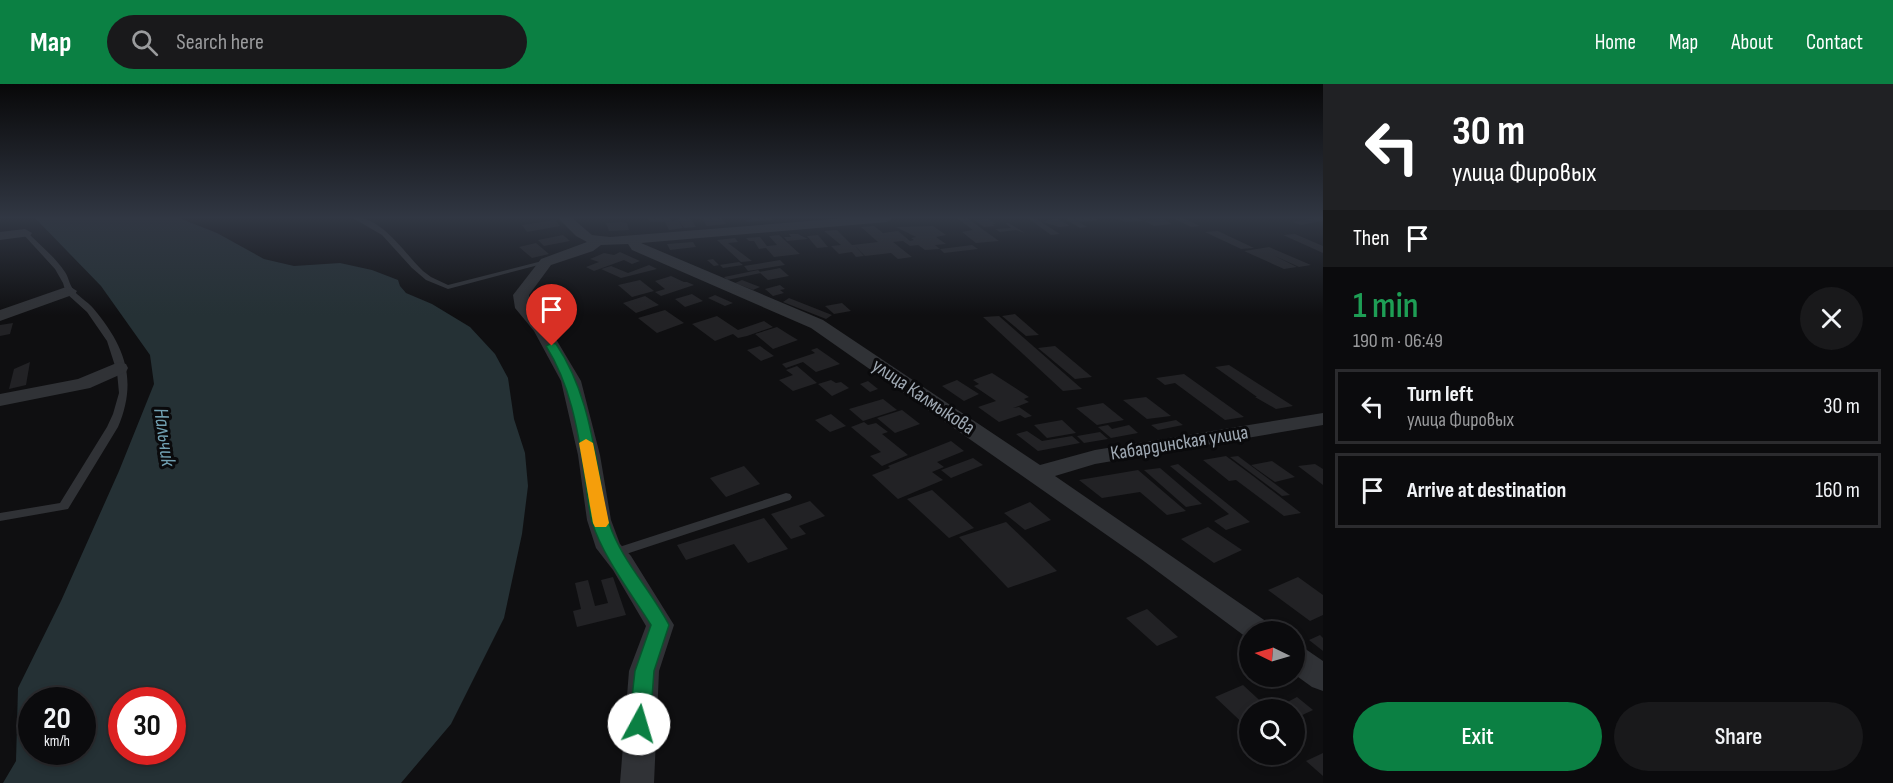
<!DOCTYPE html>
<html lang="en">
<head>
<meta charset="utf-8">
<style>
	body { margin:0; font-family:"Sofia Sans Condensed",sans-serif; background:#19191b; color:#f1f3f6; height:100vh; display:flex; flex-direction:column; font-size:22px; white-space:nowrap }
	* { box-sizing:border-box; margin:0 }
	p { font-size:20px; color:#9a9b9d }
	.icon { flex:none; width:33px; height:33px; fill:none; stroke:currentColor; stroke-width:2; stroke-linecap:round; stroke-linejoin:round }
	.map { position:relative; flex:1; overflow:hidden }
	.side { display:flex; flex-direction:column; background:#0b0b0d; width:570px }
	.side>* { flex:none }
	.hud { background:#202124; color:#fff; overflow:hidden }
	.needle { width:39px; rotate:275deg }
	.tools { position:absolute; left:1239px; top:537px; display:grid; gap:12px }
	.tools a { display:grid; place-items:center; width:66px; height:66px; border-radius:50%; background:#0b0b0d; box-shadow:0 3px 9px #0003,0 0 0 2px #2b2b2e; font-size:30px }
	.speed { position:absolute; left:18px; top:603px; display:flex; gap:12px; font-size:30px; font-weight:700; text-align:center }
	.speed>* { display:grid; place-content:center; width:78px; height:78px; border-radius:50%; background:#0b0b0d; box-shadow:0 3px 9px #0003,0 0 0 2px #2b2b2e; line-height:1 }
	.speed small { font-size:15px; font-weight:400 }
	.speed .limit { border:9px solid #d22; background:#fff; color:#111 }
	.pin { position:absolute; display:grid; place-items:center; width:51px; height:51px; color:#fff; margin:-62px -26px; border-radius:50% 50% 50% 0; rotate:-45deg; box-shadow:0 0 6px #0007 }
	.pin .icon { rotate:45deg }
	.me { position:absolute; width:66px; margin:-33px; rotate:6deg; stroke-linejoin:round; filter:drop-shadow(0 0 4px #0008) }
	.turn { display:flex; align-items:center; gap:21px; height:126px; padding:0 30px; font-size:27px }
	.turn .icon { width:78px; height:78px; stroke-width:2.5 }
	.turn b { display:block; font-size:42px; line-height:51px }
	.then { display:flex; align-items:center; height:57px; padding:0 30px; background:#0003; gap:12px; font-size:22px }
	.round { display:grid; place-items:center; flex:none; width:63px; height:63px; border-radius:32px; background:#19191b }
	.head { display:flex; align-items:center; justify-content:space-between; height:102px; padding:0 30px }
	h1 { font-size:36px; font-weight:600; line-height:45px; color:#1e9e55 }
	.primary-button { display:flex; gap:12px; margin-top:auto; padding:12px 30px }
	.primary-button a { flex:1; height:69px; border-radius:36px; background:#0b8043; color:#fff; font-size:24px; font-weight:600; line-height:69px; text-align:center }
	.primary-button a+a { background:#19191b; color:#f1f3f6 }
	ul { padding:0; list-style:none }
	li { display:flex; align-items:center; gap:18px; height:75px; margin:0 12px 9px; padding:0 18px; border:3px solid #2b2b2e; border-radius:0px }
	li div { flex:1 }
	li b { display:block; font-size:22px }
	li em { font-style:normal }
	header { display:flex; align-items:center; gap:36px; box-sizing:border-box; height:84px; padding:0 30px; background:#0b8043; color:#fff }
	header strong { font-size:28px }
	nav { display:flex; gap:33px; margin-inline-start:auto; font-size:21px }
	.search { width:420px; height:54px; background:#19191b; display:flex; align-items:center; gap:15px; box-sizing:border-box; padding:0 21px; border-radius:33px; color:#9a9b9d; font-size:22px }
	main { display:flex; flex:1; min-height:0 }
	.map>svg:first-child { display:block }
	.water { fill:#253135; fill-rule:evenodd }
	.building { fill:#222225 }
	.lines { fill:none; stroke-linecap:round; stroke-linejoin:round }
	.service { fill:#303236; fill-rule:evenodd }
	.minor { fill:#303236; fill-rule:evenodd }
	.route { fill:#0b8043; stroke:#07532c; stroke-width:1.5 }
	.slow { fill:#f59e0b }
	.labels { text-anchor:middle; stroke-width:6; stroke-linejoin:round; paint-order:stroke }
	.street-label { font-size:20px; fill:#9fa9b3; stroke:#0a0a0c }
	.water-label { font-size:21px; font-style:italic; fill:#71a0b2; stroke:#0a0a0c }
</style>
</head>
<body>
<header>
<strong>Map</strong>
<div class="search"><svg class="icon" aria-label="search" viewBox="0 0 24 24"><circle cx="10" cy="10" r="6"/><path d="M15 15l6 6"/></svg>Search here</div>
<nav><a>Home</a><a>Map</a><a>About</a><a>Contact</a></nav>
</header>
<main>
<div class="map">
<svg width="1323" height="699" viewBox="0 0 1323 699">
	<rect width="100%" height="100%" fill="#0f0f11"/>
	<path class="water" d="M35 134H179L217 149 264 175 294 182 340 179 372 186 398 196 400 202 406 209 432 220 470 243 495 270 508 294 514 335 525 369 528 402 522 450 504 534 451 640 401 699H3L16 677 18 604 61 517 119 387 154 300 150 271 101 202ZM32 616H82V668H32ZM122 616H172V668H122Z"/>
	<g class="building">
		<path d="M648 134H670L672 137 678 136 683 144 669 146 665 138H650Z"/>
		<path d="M677 134H690L696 143 684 144Z"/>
		<path d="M695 134H721L726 140 707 142 703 136Z"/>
		<path d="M748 134H771L773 136 747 138 745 136H750Z"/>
		<path d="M957 134H967L999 157 976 159 962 148 973 146Z"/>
		<path d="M1028 134H1035L1060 150 1051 151Z"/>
		<path d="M1056 134 1070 142 1059 143 1043 138Z"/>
		<path d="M1064 134H1094L1099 136 1079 138 1087 143 1080 144Z"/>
		<path d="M1116 134H1137L1143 137 1125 138Z"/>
		<path d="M1173 134H1183L1200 142 1191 143Z"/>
		<path d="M1315 134H1323V137L1301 141 1292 138Z"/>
		<path d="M988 135 996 140H992L995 142 984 143 974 136Z"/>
		<path d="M1163 135 1172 140 1154 142 1145 137Z"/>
		<path d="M555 136 560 142 527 148 522 141Z"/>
		<path d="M621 138 627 139 629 146 609 147 606 139Z"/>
		<path d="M1005 139H1009L1025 149 1016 146 1000 148 995 145 1011 144Z"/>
		<path d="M874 142 883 149 898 147 910 157 914 156 911 154 916 153 896 143 933 142 946 151 936 153 946 160 935 161 940 165 925 166 918 161 910 162 903 157 893 158 912 173 898 175 891 169 865 172 855 162 864 172 856 173 852 168 839 170 831 162 841 161 824 147 837 146 852 161 878 158 861 143Z"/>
		<path d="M1218 147 1254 164 1241 165 1205 148Z"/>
		<path d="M789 150H798L808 155 787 157 784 153H791Z"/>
		<path d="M1295 150 1323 162V169L1283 151Z"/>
		<path d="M563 151 570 157 544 162 538 156Z"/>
		<path d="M779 151 800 170 774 173 766 164 759 165 754 157H749L746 154 760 153 767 162 777 161 769 152Z"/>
		<path d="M818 151 828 163 817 164 807 152Z"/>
		<path d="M735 154 738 158 728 159 752 177 741 178 717 156Z"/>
		<path d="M693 158 696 163 670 166 667 160Z"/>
		<path d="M536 159 549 170 532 174 519 163Z"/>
		<path d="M972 161 978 165 944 169 940 165Z"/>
		<path d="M1269 163 1311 181 1299 183 1275 172 1297 183 1284 185 1244 167Z"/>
		<path d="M620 168 640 177 632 180 624 176 594 187 586 183 599 178 590 175 604 169 614 171Z"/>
		<path d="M713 175 719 181 739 178 743 181 723 184 720 181 714 182 707 176Z"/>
		<path d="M780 176 785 181 748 187 744 182Z"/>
		<path d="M649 181 657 185 621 194 601 185 611 182 628 189Z"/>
		<path d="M780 184 789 192 768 196 759 188Z"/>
		<path d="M758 186 761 189 727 196 724 193Z"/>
		<path d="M671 192 684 198H687L694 201 661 212 655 208 665 205 655 197Z"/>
		<path d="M640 196 654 207 632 213 618 201Z"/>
		<path d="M742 196 760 203 753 206 735 199Z"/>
		<path d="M780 201 785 205 780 206 784 209 773 212 765 205Z"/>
		<path d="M692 210 703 217 685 223 675 215Z"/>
		<path d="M715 211 733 219 725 222 708 214Z"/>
		<path d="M645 212 659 221 636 229 623 219Z"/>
		<path d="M789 214 832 231 826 235 783 218Z"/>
		<path d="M842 219 851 227 834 230 825 222Z"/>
		<path d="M665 226 684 239 657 249 638 234Z"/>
		<path d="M1015 230 1039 251 1026 252 1002 232Z"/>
		<path d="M717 232 738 246 764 237 773 243 747 252 738 254 733 250 715 257 692 240Z"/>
		<path d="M999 232 1082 305 1063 307 983 233Z"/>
		<path d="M13 239 10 250 0 252V241Z"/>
		<path d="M777 243 788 250 798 256 773 265 755 250Z"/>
		<path d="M760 262 774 272 761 277 747 266Z"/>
		<path d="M1055 262 1092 293 1075 295 1038 264Z"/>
		<path d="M817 264 840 280 816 288 803 278 786 284 782 280 815 269 811 266Z"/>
		<path d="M30 278 26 301 9 305 14 285Z"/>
		<path d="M1229 281 1257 299 1293 322 1276 325 1255 313H1257L1215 283Z"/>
		<path d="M797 282 817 299 793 307 779 296 793 291 786 286Z"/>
		<path d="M992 289 1029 313 1024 315 1029 318 1013 324 1019 323 1032 332 1025 334 1020 331 999 338 978 323 996 317 974 302 979 300 973 296Z"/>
		<path d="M1184 290 1244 333 1225 336 1175 299 1165 301 1156 294Z"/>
		<path d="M831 296 836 299 841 298 849 304 832 312 818 300Z"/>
		<path d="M957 296 979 310 964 317 942 302Z"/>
		<path d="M868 297 878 305 870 308 860 300Z"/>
		<path d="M1146 313 1171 332 1147 335 1123 316Z"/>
		<path d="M883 315 897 326 863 337 849 325Z"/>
		<path d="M1103 319 1124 336 1097 341 1076 324Z"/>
		<path d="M902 326 920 340 895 349 877 334Z"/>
		<path d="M831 330 846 342 830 348 815 336Z"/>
		<path d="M1062 336 1076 349 1047 354 1034 341Z"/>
		<path d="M1176 336 1183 341 1158 346 1151 341Z"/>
		<path d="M864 338 868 341 876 339 888 348 882 350 908 371 882 382 870 372 881 368 851 343Z"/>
		<path d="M1108 341 1112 345 1129 341 1138 349 1111 354 1098 343Z"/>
		<path d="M1027 347 1042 357 1072 352 1080 359 1038 367 1016 350Z"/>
		<path d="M1100 348 1108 355 1084 359 1077 352Z"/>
		<path d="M951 357 964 367 937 378 944 383 932 388 943 396 898 415 872 391 890 384 888 382Z"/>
		<path d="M1226 372 1253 392 1301 429 1284 432 1236 396 1229 397 1203 376Z"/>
		<path d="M1238 372 1290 411 1282 412 1230 373Z"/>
		<path d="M973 374 983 381 951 394 941 386Z"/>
		<path d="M1272 377 1295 393 1275 398 1251 381Z"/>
		<path d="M1178 380 1250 438 1226 446 1214 437 1229 430 1170 382Z"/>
		<path d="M1315 380 1323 385V401L1298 382Z"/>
		<path d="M744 382 760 400 726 413 710 394Z"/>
		<path d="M1160 384 1202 420 1186 423 1144 386Z"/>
		<path d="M1138 386 1186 427 1167 431 1140 408 1102 414 1079 396Z"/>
		<path d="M932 406 974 444 949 454 907 415Z"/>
		<path d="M810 417 825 432 799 442 806 450 791 455 771 430Z"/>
		<path d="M1030 418 1051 436 1025 446 1004 429Z"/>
		<path d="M764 434 788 465 748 479 734 460 686 476 677 461Z"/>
		<path d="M1006 438 1057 487 1008 504 959 453Z"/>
		<path d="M1208 443 1242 466 1214 479 1181 455Z"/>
		<path d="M613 493 626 531 577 543 573 527 581 525 575 499 588 496 595 522 608 519 601 496Z"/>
		<path d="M1298 493 1323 511V531L1310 537 1268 506Z"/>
		<path d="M1147 525 1178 553 1157 562 1126 534Z"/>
		<path d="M1320 551 1323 554V567L1309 556Z"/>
		<path d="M1243 601 1270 626H1250V646L1215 613Z"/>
		<path d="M1297 613 1313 626 1294 635V626H1281L1278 623Z"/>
		<path d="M1323 669V692L1306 677Z"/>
	</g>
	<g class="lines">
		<g class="service">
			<path d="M353 134C381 131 405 170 423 187L431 193 448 201 546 176 550 178 448 205 426 196 412 184 382 151Z"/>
			<path d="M23 148H27C40 161 55 173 65 188 69 194 69 200 73 205 76 211 88 218 93 224 125 262 138 296 118 343L68 425 0 437V429L60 419 107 343 113 330 119 309 117 288 107 257 87 228 66 209 63 199 55 185 23 150Z"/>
			<path d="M786 409 790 410 792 413 790 416 614 474 610 472 608 469 610 466Z"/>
		</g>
		<g class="minor">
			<path d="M558 134H572L592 151 610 153 847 134H893L887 138 641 159 823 236 1040 381 1095 366 1323 329V341L1095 380 1055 392 1270 540 1274 548H1250V556L1141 475 811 244 632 166 628 160 601 161 593 167 551 181 529 211 531 223 550 245 581 297 600 371 611 436 620 460 631 472 674 541 659 587 654 699H620L629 587 646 542 613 486 596 464 587 436 578 371 561 297 534 247 515 224 513 211 541 175 587 158 576 152Z"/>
			<path d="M25 145 32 149 30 152 0 156V148Z"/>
			<path d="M69 202 77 207 75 210 0 237V226Z"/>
			<path d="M119 278 126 280 128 284 126 288 90 304 0 322V310L78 295Z"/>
			<path d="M1294 561 1304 564 1323 577V607L1312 603 1294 590Z"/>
		</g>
	</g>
	<linearGradient id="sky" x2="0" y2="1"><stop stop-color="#080809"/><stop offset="0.58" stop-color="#313743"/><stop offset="1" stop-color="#313743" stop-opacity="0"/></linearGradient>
	<rect width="1323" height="231" fill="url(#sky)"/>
	<path class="route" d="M552 259 556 260C582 298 591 344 599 389 602 405 603 423 609 439 621 476 651 506 669 541L654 587 650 640 647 646 639 649 632 646 629 640 635 587 651 541C631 509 603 473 592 438 588 422 587 405 584 388 578 345 570 300 546 262Z"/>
	<path class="slow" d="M586 355 593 359 609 439 606 443H595L593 439 579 359Z"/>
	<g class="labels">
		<g class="street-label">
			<text transform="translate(924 312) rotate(34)" y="7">улица Калмыкова</text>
			<text transform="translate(1179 358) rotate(-9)" y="7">Кабардинская улица</text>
		</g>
		<g class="water-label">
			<text transform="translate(165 353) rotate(82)" y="7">Нальчик</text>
		</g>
	</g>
</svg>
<div class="tools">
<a><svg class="needle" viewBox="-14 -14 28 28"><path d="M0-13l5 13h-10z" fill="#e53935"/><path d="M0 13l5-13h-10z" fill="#9a9b9d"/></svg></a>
<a><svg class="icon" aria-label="search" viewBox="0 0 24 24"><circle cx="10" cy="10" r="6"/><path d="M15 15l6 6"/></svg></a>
</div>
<div class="speed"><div>20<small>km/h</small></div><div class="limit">30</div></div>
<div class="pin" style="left:552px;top:262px;background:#d93025"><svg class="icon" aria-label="arrive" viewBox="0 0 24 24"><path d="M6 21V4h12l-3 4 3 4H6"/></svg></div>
<svg class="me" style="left:639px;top:640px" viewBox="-20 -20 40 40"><circle r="19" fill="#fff"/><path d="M0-13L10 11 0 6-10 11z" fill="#0b8043"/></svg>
</div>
<section class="side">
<div class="hud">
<div class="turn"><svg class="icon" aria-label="left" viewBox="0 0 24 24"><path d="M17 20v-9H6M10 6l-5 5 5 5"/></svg><div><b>30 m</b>улица Фировых</div></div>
<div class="then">Then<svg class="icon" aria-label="arrive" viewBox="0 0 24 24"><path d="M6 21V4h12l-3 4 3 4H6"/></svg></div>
</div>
<div class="head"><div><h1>1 min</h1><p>190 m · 06:49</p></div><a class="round"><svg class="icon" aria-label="close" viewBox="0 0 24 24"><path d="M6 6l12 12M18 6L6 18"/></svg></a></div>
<ul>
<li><svg class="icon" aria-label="left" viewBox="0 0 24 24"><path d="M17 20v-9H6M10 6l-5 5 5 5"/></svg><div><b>Turn left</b><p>улица Фировых</p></div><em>30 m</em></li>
<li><svg class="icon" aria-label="arrive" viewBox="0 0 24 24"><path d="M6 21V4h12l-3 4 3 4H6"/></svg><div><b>Arrive at destination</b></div><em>160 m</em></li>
</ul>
<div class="primary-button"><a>Exit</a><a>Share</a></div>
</section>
</main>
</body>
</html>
